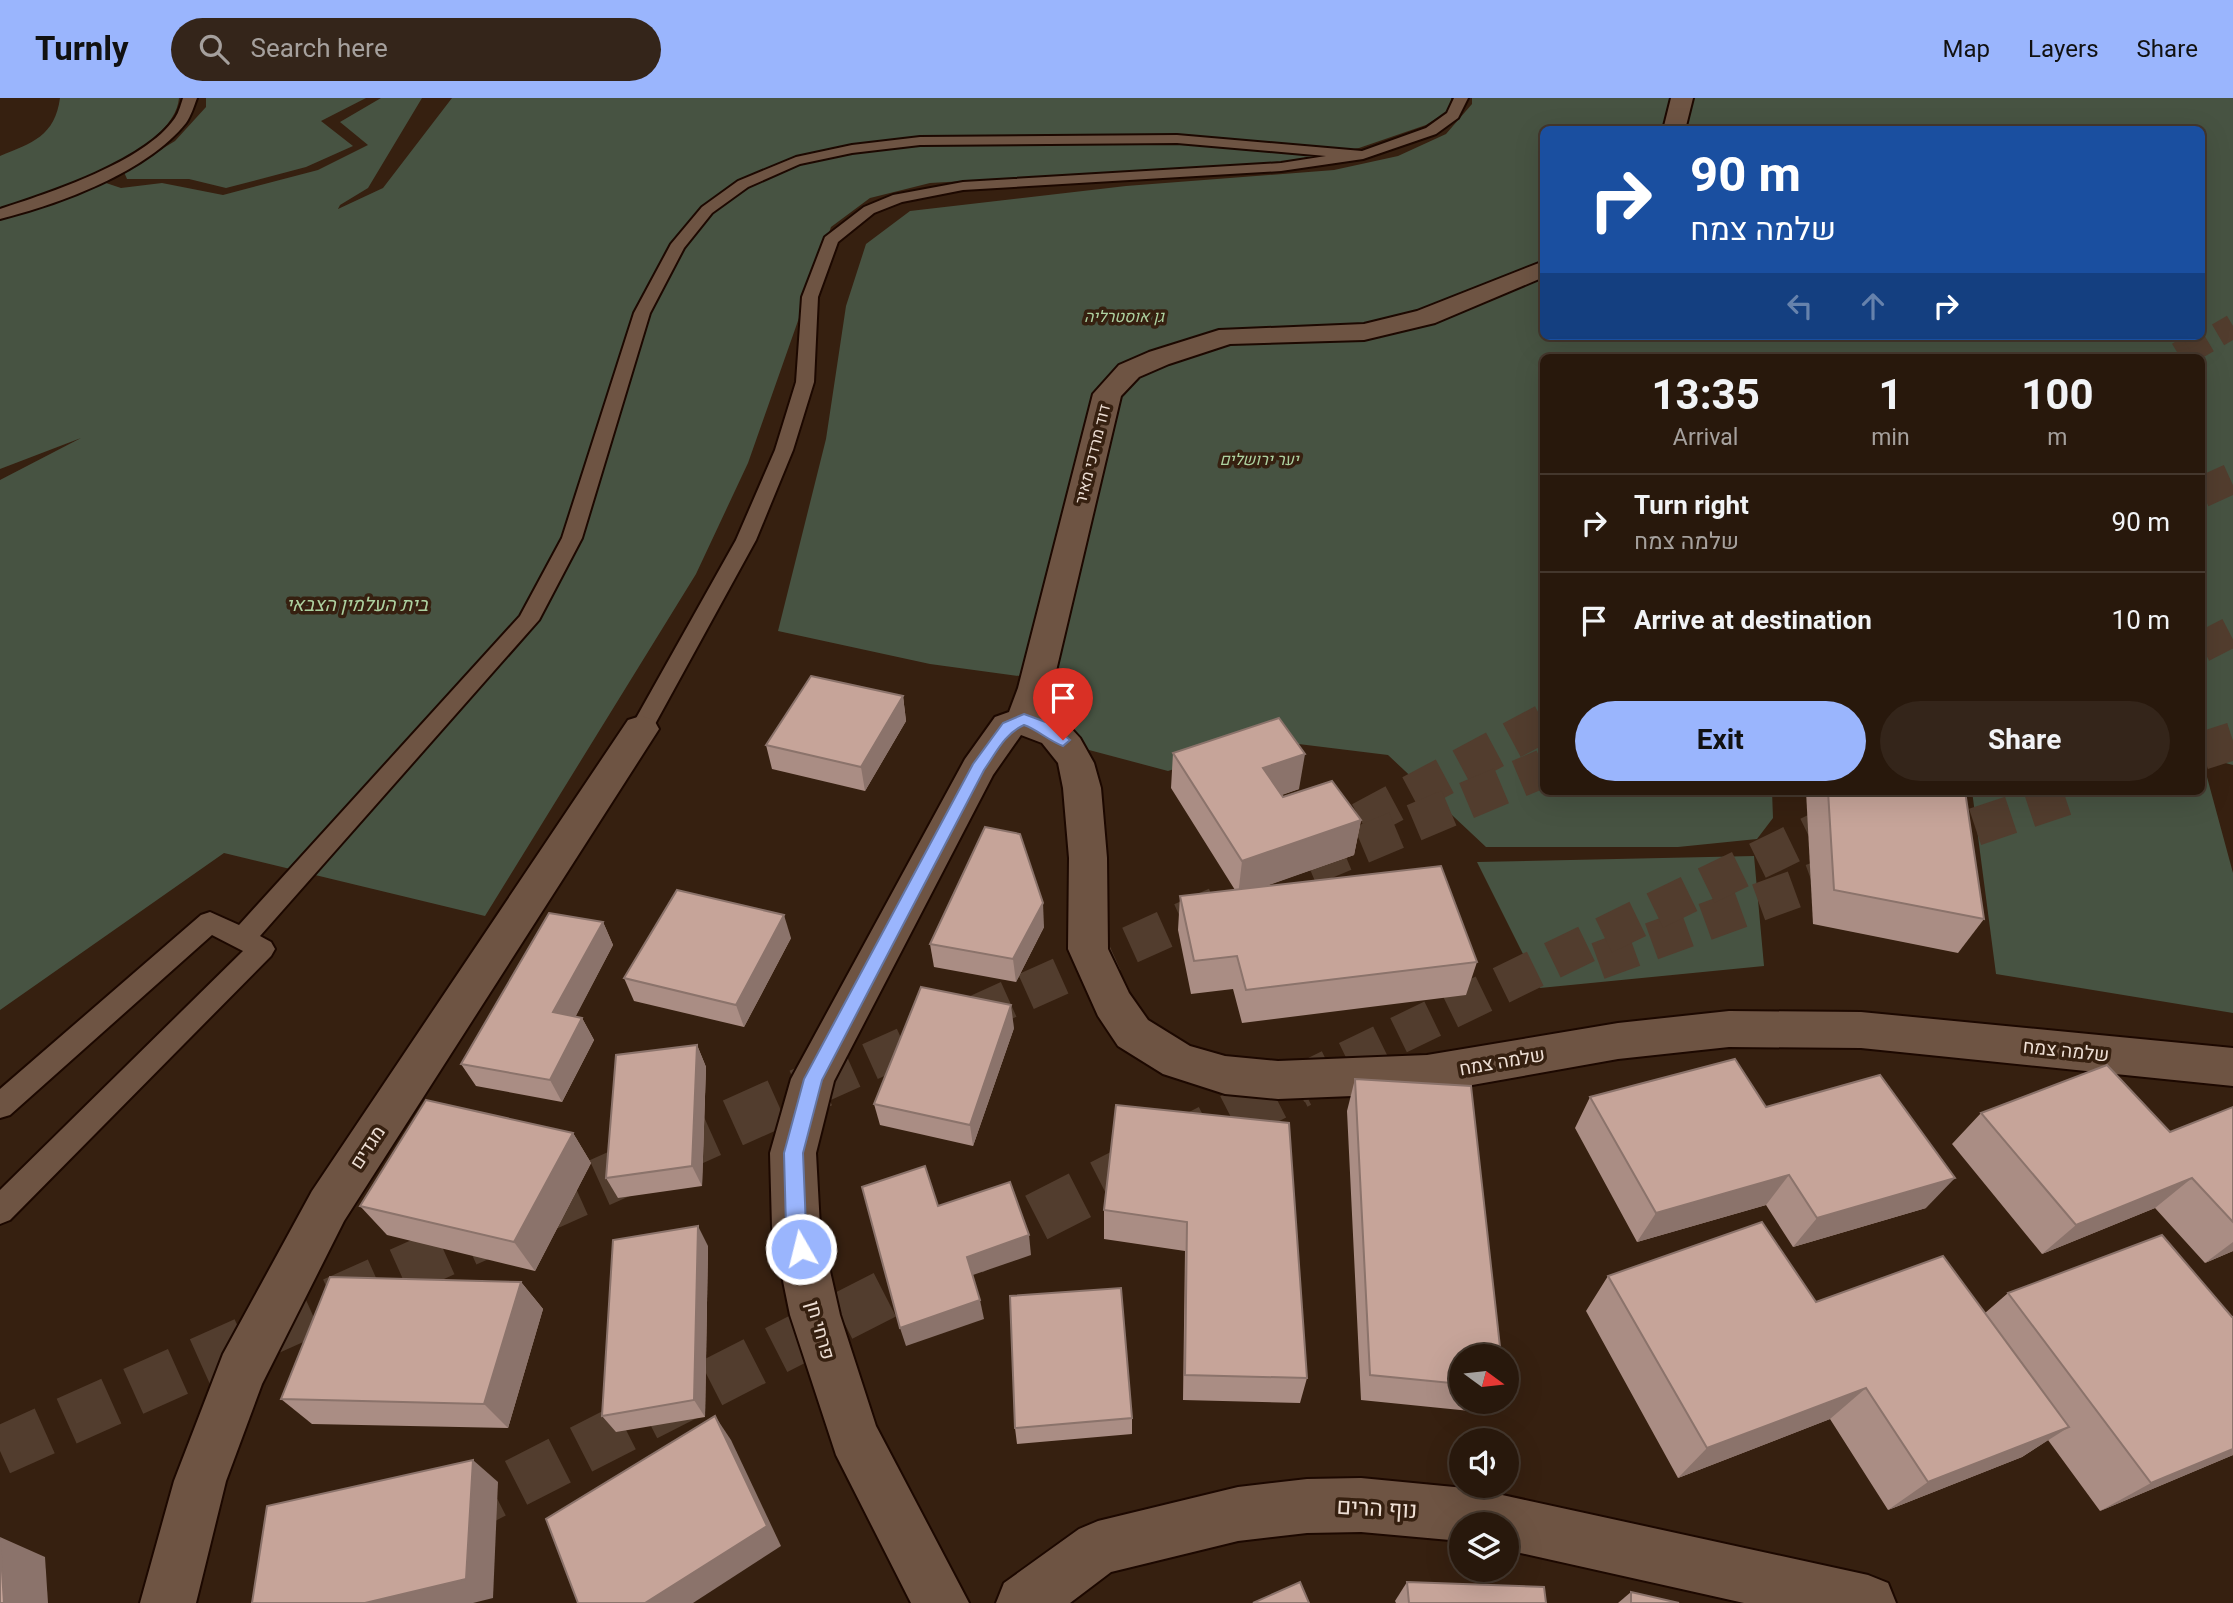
<!DOCTYPE html>
<html lang="en">
<head>
<meta charset="utf-8">
<style>
	body { margin:0; font-family:Georgia,Heebo,serif; background:#34251a; color:#f1f3f6; height:100vh; display:flex; flex-direction:column; font-size:26px; white-space:nowrap }
	* { box-sizing:border-box; margin:0 }
	p { font-size:23px; color:#a5a09d }
	.icon { flex:none; width:38px; height:38px; fill:none; stroke:currentColor; stroke-width:2; stroke-linecap:round; stroke-linejoin:round }
	.map { position:relative; flex:1; overflow:hidden }
	.details { position:absolute; left:1540px; top:256px; width:665px; height:441px; display:flex; flex-direction:column; background:#28180c; border-radius:10px; box-shadow:0 7px 28px #0002,0 0 0 2px #44372d }
	.details>* { flex:none }
	.hud { position:absolute; left:1540px; top:28px; width:665px; height:214px; border-radius:10px; box-shadow:0 7px 28px #0002,0 0 0 2px #44372d; background:#1a4fa0; color:#fff; overflow:hidden }
	.needle { width:46px; rotate:105deg }
	.controls { position:absolute; left:1449px; top:1246px; display:grid; gap:14px }
	.controls a { display:grid; place-items:center; width:70px; height:70px; border-radius:50%; background:#28180c; box-shadow:0 7px 28px #0002,0 0 0 2px #44372d; font-size:35px }
	.pin { position:absolute; display:grid; place-items:center; width:60px; height:60px; color:#fff; margin:-72px -30px; border-radius:50% 50% 50% 0; rotate:-45deg; box-shadow:0 0 7px #0007 }
	.pin .icon { rotate:45deg }
	.me { position:absolute; width:77px; margin:-38px; rotate:352deg; stroke-linejoin:round; filter:drop-shadow(0 0 5px #0008) }
	.turn { display:flex; align-items:center; gap:24px; height:147px; padding:0 35px; font-size:32px }
	.turn .icon { width:91px; height:91px; stroke-width:2.5 }
	.turn b { display:block; font-size:49px; line-height:60px }
	.lanes { display:flex; align-items:center; height:66px; padding:0 35px; background:#0003; justify-content:center; gap:35px; direction:ltr }
	.lanes .off { opacity:.35 }
	.eta { display:flex; justify-content:space-evenly; align-items:center; height:119px; text-align:center }
	.eta b { font-size:42px; font-weight:700; line-height:49px }
	.primary-button { display:flex; gap:14px; margin-top:auto; padding:14px 35px }
	.primary-button a { flex:1; height:80px; border-radius:42px; background:#9ab5fd; color:#111; font-size:28px; font-weight:700; line-height:80px; text-align:center }
	.primary-button a+a { background:#34251a; color:#f1f3f6 }
	ul { padding:0; list-style:none }
	li { display:flex; align-items:center; gap:21px; height:98px; padding:0 35px; border-top:2px solid #44372d }
	li div { flex:1 }
	li b { display:block; font-size:26px }
	li em { font-style:normal }
	header { display:flex; align-items:center; gap:42px; box-sizing:border-box; height:98px; padding:0 35px; background:#9ab5fd; color:#111 }
	header strong { font-size:33px }
	nav { display:flex; gap:38px; margin-inline-start:auto; font-size:24px }
	.search { width:490px; height:63px; background:#34251a; display:flex; align-items:center; gap:18px; box-sizing:border-box; padding:0 24px; border-radius:38px; color:#a5a09d; font-size:26px }
	.map>svg:first-child { display:block }
	.green { fill:#475342; fill-rule:evenodd }
	.lines { fill:none; stroke-linecap:round; stroke-linejoin:round }
	.highway-tunnel-far3 { stroke:#523d2e; stroke-width:24; stroke-dasharray:24 12; stroke-linecap:butt }
	.highway-tunnel-far2 { stroke:#523d2e; stroke-width:31; stroke-dasharray:31 16; stroke-linecap:butt }
	.highway-tunnel-far1 { stroke:#523d2e; stroke-width:38; stroke-dasharray:38 19; stroke-linecap:butt }
	.highway-tunnel { stroke:#523d2e; stroke-width:49; stroke-dasharray:49 24; stroke-linecap:butt }
	.lane-casing { stroke:#1c0800; stroke-width:4 }
	.street-casing { stroke:#1c0800; stroke-width:4 }
	.lane { fill:#6e5443; fill-rule:evenodd }
	.street { fill:#6e5443; fill-rule:evenodd }
	.wall { fill:#aa8d84 }
	.shaded-wall { fill:#8b736b }
	.building { fill:#c6a499; stroke:#8b736b; stroke-width:2 }
	.route { fill:#9ab5fd; stroke:#6476a4; stroke-width:2 }
	.labels { text-anchor:middle; stroke-width:7; stroke-linejoin:round; paint-order:stroke }
	.far-park-label { font-size:16px; font-style:italic; fill:#add1a0; stroke:#362010 }
	.far-street-label { font-size:16px; fill:#eedfd5; stroke:#362010 }
	.park-label { font-size:19px; font-style:italic; fill:#add1a0; stroke:#362010 }
	.street-label { font-size:19px; fill:#eedfd5; stroke:#362010 }
	.near-street-label { font-size:23px; fill:#eedfd5; stroke:#362010 }
</style>
</head>
<body>
<header>
<strong>Turnly</strong>
<div class="search"><svg class="icon" aria-label="search" viewBox="0 0 24 24"><circle cx="10" cy="10" r="6"/><path d="M15 15l6 6"/></svg>Search here</div>
<nav><a>Map</a><a>Layers</a><a>Share</a></nav>
</header>
<div class="map">
<svg width="2233" height="1505" viewBox="0 0 2233 1505">
	<rect width="100%" height="100%" fill="#362010"/>
	<g class="green">
		<path d="M60 0H179C175 54 44 98 0 110V58C32 45 55 38 60 0Z"/>
		<path d="M206 0H366L321 23 353 48 306 69 226 90 189 81H127L124 74 175 43 206 9Z"/>
		<path d="M381 0H422L368 90 340 107 338 111 383 90 452 0H1451L1453 10 1426 27 1359 50 1279 65 930 85 870 100 831 129 748 365 696 476 485 818 224 755 0 912V382L81 340 0 371V120L51 107 103 84 121 90 162 85 223 97 318 72 368 47 340 24Z"/>
		<path d="M1472 0H2233V667L2202 659V259H1544V693H1772L1773 720 1757 741 1678 749H1486L1388 657 1265 642 1168 673 1059 644 1078 586 930 566 778 533 826 341 846 208 866 146 910 113 1126 88 1334 72 1398 58 1446 36 1472 6ZM1544 32H2202V238H1544Z"/>
		<path d="M2202 678 2207 679 2233 775V915L1996 876 1972 693H2202Z"/>
		<path d="M1754 758 1764 868 1540 890 1477 764Z"/>
	</g>
	<g class="lines">
		<path class="highway-tunnel-far3" d="M2187 255 2233 228"/>
		<g class="highway-tunnel-far2">
			<path d="M2180 259 2190 253"/>
			<path d="M2202 394 2233 380"/>
			<path d="M2202 549 2233 533"/>
		</g>
		<g class="highway-tunnel-far1">
			<path d="M2202 653 2233 643"/>
			<path d="M1361 723 1544 625"/>
			<path d="M1921 747 2082 693"/>
			<path d="M1309 769 1544 670"/>
			<path d="M1598 863 1861 767"/>
			<path d="M818 987 1228 803"/>
			<path d="M1296 987 1901 693"/>
		</g>
		<g class="highway-tunnel">
			<path d="M0 1353 822 985"/>
			<path d="M451 1418 1300 985"/>
		</g>
		<defs>
			<g id="lane">
				<path d="M183 0H197C194 8 191 18 186 25 147 74 60 106 0 121V111C49 95 145 64 175 20 179 14 181 6 183 0Z"/>
				<path d="M1454 0H1468L1458 20 1436 36 1363 61 1281 73 963 92 902 104 874 115 838 144 818 199 814 284 793 352 756 442 649 637 641 639 633 637 630 631 736 442 775 352 796 284 802 199 825 139 864 109 893 97 963 84 1281 65 1326 58 1177 45 920 47 852 55 800 66 748 89 712 115 684 150 650 215 582 440 539 522 260 838 271 844 275 851 271 858 10 1122 0 1126V1092L243 853 212 837 10 1017 0 1020V991L201 817 210 814 239 827 520 518 562 440 634 215 671 146 702 109 738 83 796 59 852 47 920 39 1177 37 1362 53 1426 30 1447 15Z"/>
			</g>
			<g id="street">
				<path d="M1671 0H1693L1685 32H1663Z"/>
				<path d="M1544 163V179L1435 225 1364 242 1230 246 1169 266 1139 279 1121 298 1052 590 1044 616 1068 627 1080 640 1094 665 1101 690 1107 760 1108 851 1129 895 1148 922 1190 948 1225 958 1278 963 1427 957 1618 925 1729 913 1861 914 2233 950V988L1861 950 1729 949 1618 961 1427 995 1278 1001 1225 996 1163 976 1118 948 1098 918 1068 851 1069 760 1063 690 1058 665 1042 645 1021 637 993 677 834 983 816 1055 820 1129 840 1217 876 1328 969 1505H911L836 1357 790 1217 772 1129 770 1055 791 981 798 968 965 661 995 619 1009 614 1018 590 1093 296 1119 267 1149 254 1219 232 1364 226 1417 213Z"/>
				<path d="M641 618 654 622 659 631 344 1123 262 1286 226 1383 196 1505H140L174 1383 223 1256 312 1093 628 622Z"/>
				<path d="M1361 1380 1475 1391 1868 1477 1888 1485 1896 1505H1744L1507 1452V1426H1461V1443L1361 1434 1307 1435 1238 1443 1111 1474 1070 1505H996L1004 1485 1079 1431 1098 1423 1238 1389 1307 1381Z"/>
			</g>
		</defs>
		<use href="#lane" class="lane-casing"/>
		<use href="#street" class="street-casing"/>
		<use href="#lane" class="lane"/>
		<use href="#street" class="street"/>
	</g>
	<g class="wall">
		<path d="M903 598 906 623 865 693 772 671 766 647Z"/>
		<path d="M1173 655 1299 691 1281 697 1283 699 1361 722 1354 757 1265 788 1477 864 1466 897 1242 925 1233 891 1191 896 1178 832 1180 798 1235 792 1171 690Z"/>
		<path d="M1806 693H1965L1984 821 1958 855 1813 826Z"/>
		<path d="M603 824 613 847 575 919 582 920 594 942 562 1004 476 988 461 966Z"/>
		<path d="M1044 829 1016 884 934 869 930 846Z"/>
		<path d="M791 840 744 929 634 903 624 880Z"/>
		<path d="M1014 930 973 1048 880 1027 874 1006Z"/>
		<path d="M697 947 706 969 702 1088 618 1100 606 1080Z"/>
		<path d="M1355 981 1461 1258V1304H1497L1490 1315 1361 1302 1347 1013Z"/>
		<path d="M1590 999 1766 1009 1926 1110 1793 1149 1766 1107 1637 1144 1575 1030Z"/>
		<path d="M1116 1007 1307 1280 1300 1305 1183 1302 1185 1153 1104 1141V1112Z"/>
		<path d="M2233 1009V1153L2205 1165 2155 1110 2042 1156 1952 1046 1981 1015 2170 1034Z"/>
		<path d="M573 1035 591 1065 535 1173 387 1137 360 1108Z"/>
		<path d="M708 1148 705 1319 616 1334 602 1318Z"/>
		<path d="M1608 1178 1816 1204 1985 1215 2008 1195 2233 1357 2100 1413 2048 1342 2022 1359 1888 1412 1830 1321 1678 1380 1586 1213Z"/>
		<path d="M521 1184 543 1211 508 1330 312 1326 281 1301Z"/>
		<path d="M1132 1320V1336L1017 1346 1015 1330Z"/>
		<path d="M1407 1484 1546 1505H1396L1395 1503Z"/>
		<path d="M1631 1494 1679 1505H1618Z"/>
	</g>
	<g class="shaded-wall">
		<path d="M903 598 906 623 865 693 861 669Z"/>
		<path d="M1305 656 1299 691 1259 705 1263 670Z"/>
		<path d="M1361 722 1354 757 1238 798 1242 763Z"/>
		<path d="M1043 805 1044 829 1016 884 1013 861Z"/>
		<path d="M784 817 791 840 744 929 736 907Z"/>
		<path d="M603 824 613 847 566 937 553 914Z"/>
		<path d="M1011 907 1014 930 973 1048 970 1027Z"/>
		<path d="M582 920 594 942 562 1004 550 982Z"/>
		<path d="M697 947 706 969 702 1088 692 1068Z"/>
		<path d="M573 1035 591 1065 535 1173 514 1144Z"/>
		<path d="M1789 1077 1766 1107 1637 1144 1656 1115Z"/>
		<path d="M1955 1080 1926 1110 1793 1149 1817 1120Z"/>
		<path d="M2192 1080 2155 1110 2042 1156 2076 1127Z"/>
		<path d="M698 1128 708 1148 705 1319 694 1302Z"/>
		<path d="M1029 1137 1031 1157 970 1178 967 1159Z"/>
		<path d="M2233 1144V1153L2205 1165Z"/>
		<path d="M521 1184 543 1211 508 1330 484 1306Z"/>
		<path d="M980 1202 984 1221 906 1248 900 1230Z"/>
		<path d="M1866 1290 1830 1321 1678 1380 1707 1350Z"/>
		<path d="M715 1318 731 1342 781 1448 693 1505H645Z"/>
		<path d="M2069 1329 2022 1359 1888 1412 1928 1384Z"/>
		<path d="M2233 1351V1357L2100 1413 2151 1385Z"/>
		<path d="M473 1362 498 1384 493 1500 473 1505H365Z"/>
		<path d="M0 1439 45 1459 48 1505H4Z"/>
	</g>
	<g class="building">
		<path d="M811 578 903 598 861 669 766 647Z"/>
		<path d="M1279 620 1305 656 1263 670 1283 699 1332 683 1361 722 1242 763 1173 655Z"/>
		<path d="M1828 693H1965L1984 821 1834 792Z"/>
		<path d="M985 729 1020 736 1043 805 1013 861 930 846Z"/>
		<path d="M1441 768 1477 864 1246 892 1237 858 1194 863 1180 798Z"/>
		<path d="M677 792 784 817 736 907 624 880Z"/>
		<path d="M549 815 603 824 553 914 582 920 550 982 461 966Z"/>
		<path d="M921 889 1011 907 970 1027 874 1006Z"/>
		<path d="M697 947 692 1068 606 1080 616 957Z"/>
		<path d="M1735 961 1766 1009 1880 977 1955 1080 1817 1120 1789 1077 1656 1115 1590 999Z"/>
		<path d="M2107 967 2170 1034 2233 1009V1124L2192 1080 2076 1127 1981 1015Z"/>
		<path d="M1355 981 1471 988 1501 1258H1461V1286L1370 1277Z"/>
		<path d="M426 1002 573 1035 514 1144 360 1108Z"/>
		<path d="M1116 1007 1289 1025 1307 1280 1185 1277 1187 1124 1104 1112Z"/>
		<path d="M925 1068 938 1108 1010 1084 1029 1137 967 1159 980 1202 900 1230 862 1089Z"/>
		<path d="M1762 1124 1816 1204 1943 1158 2069 1329 1928 1384 1866 1290 1707 1350 1608 1178Z"/>
		<path d="M698 1128 694 1302 602 1318 613 1142Z"/>
		<path d="M2162 1137 2232 1219H2233V1351L2151 1385 2008 1195Z"/>
		<path d="M330 1179 521 1184 484 1306 281 1301Z"/>
		<path d="M1121 1190 1132 1320 1015 1330 1010 1198Z"/>
		<path d="M715 1318 767 1428 645 1505H578L546 1421Z"/>
		<path d="M473 1362 466 1481 365 1505H252L267 1408Z"/>
		<path d="M0 1441 4 1505H0Z"/>
		<path d="M1300 1484 1309 1505H1253Z"/>
		<path d="M1407 1484 1544 1489 1546 1505H1409Z"/>
		<path d="M1631 1494 1679 1505H1631Z"/>
	</g>
	<path class="route" d="M1024 616 1051 626 1070 642 1063 648C1049 643 1038 632 1024 627 1004 636 996 655 984 672L822 982 803 1055 806 1129 810 1151 808 1158 801 1160 794 1158 786 1129 784 1055 804 981 973 666 1003 625Z"/>
	<g class="labels">
		<g class="far-park-label">
			<text x="1124" y="224">גן אוסטרליה</text>
			<text x="1259" y="367">יער ירושלים</text>
		</g>
		<g class="far-street-label">
			<text transform="translate(1092 356) rotate(-76)" y="6">דוד מרדכי מאיר</text>
		</g>
		<g class="park-label">
			<text x="357" y="513">בית העלמין הצבאי</text>
		</g>
		<g class="street-label">
			<text transform="translate(2066 952) rotate(6)" y="7">שלמה צמח</text>
			<text transform="translate(1502 963) rotate(-10)" y="7">שלמה צמח</text>
			<text transform="translate(367 1049) rotate(-57)" y="7">מגדים</text>
			<text transform="translate(821 1232) rotate(74)" y="7">פרחי חן</text>
		</g>
		<g class="near-street-label">
			<text transform="translate(1377 1410) rotate(3)" y="8">נוף הרים</text>
		</g>
	</g>
</svg>
<div class="controls">
<a><svg class="needle" viewBox="-14 -14 28 28"><path d="M0-13l5 13h-10z" fill="#e53935"/><path d="M0 13l5-13h-10z" fill="#a5a09d"/></svg></a>
<a><svg class="icon" aria-label="sound" viewBox="0 0 24 24"><path d="M4 9h4l5-4v14l-5-4H4zM17 9q2 3 0 6"/></svg></a>
<a><svg class="icon" aria-label="layers" viewBox="0 0 24 24"><path d="M12 4l9 5-9 5-9-5zM3 14l9 5 9-5"/></svg></a>
</div>
<div class="pin" style="left:1063px;top:642px;background:#d93025"><svg class="icon" aria-label="arrive" viewBox="0 0 24 24"><path d="M6 21V4h12l-3 4 3 4H6"/></svg></div>
<svg class="me" style="left:801px;top:1151px" viewBox="-20 -20 40 40"><circle r="17" fill="#9ab5fd" stroke="#fff" stroke-width="3"/><path d="M0-11L8 9 0 5-8 9z" fill="#fff"/></svg>
<div class="hud">
<div class="turn"><svg class="icon" aria-label="right" viewBox="0 0 24 24"><path d="M7 20v-9h11M14 6l5 5-5 5"/></svg><div><b>90 m</b>שלמה צמח</div></div>
<div class="lanes"><svg class="icon off" aria-label="left" viewBox="0 0 24 24"><path d="M17 20v-9H6M10 6l-5 5 5 5"/></svg><svg class="icon off" aria-label="ahead" viewBox="0 0 24 24"><path d="M12 20V5M6 11l6-6 6 6"/></svg><svg class="icon" aria-label="right" viewBox="0 0 24 24"><path d="M7 20v-9h11M14 6l5 5-5 5"/></svg></div>
</div>
<section class="details">
<div class="eta">
<div><b>13:35</b><p>Arrival</p></div>
<div><b>1</b><p>min</p></div>
<div><b>100</b><p>m</p></div>
</div>
<ul>
<li><svg class="icon" aria-label="right" viewBox="0 0 24 24"><path d="M7 20v-9h11M14 6l5 5-5 5"/></svg><div><b>Turn right</b><p>שלמה צמח</p></div><em>90 m</em></li>
<li><svg class="icon" aria-label="arrive" viewBox="0 0 24 24"><path d="M6 21V4h12l-3 4 3 4H6"/></svg><div><b>Arrive at destination</b></div><em>10 m</em></li>
</ul>
<div class="primary-button"><a>Exit</a><a>Share</a></div>
</section>
</div>
</body>
</html>
